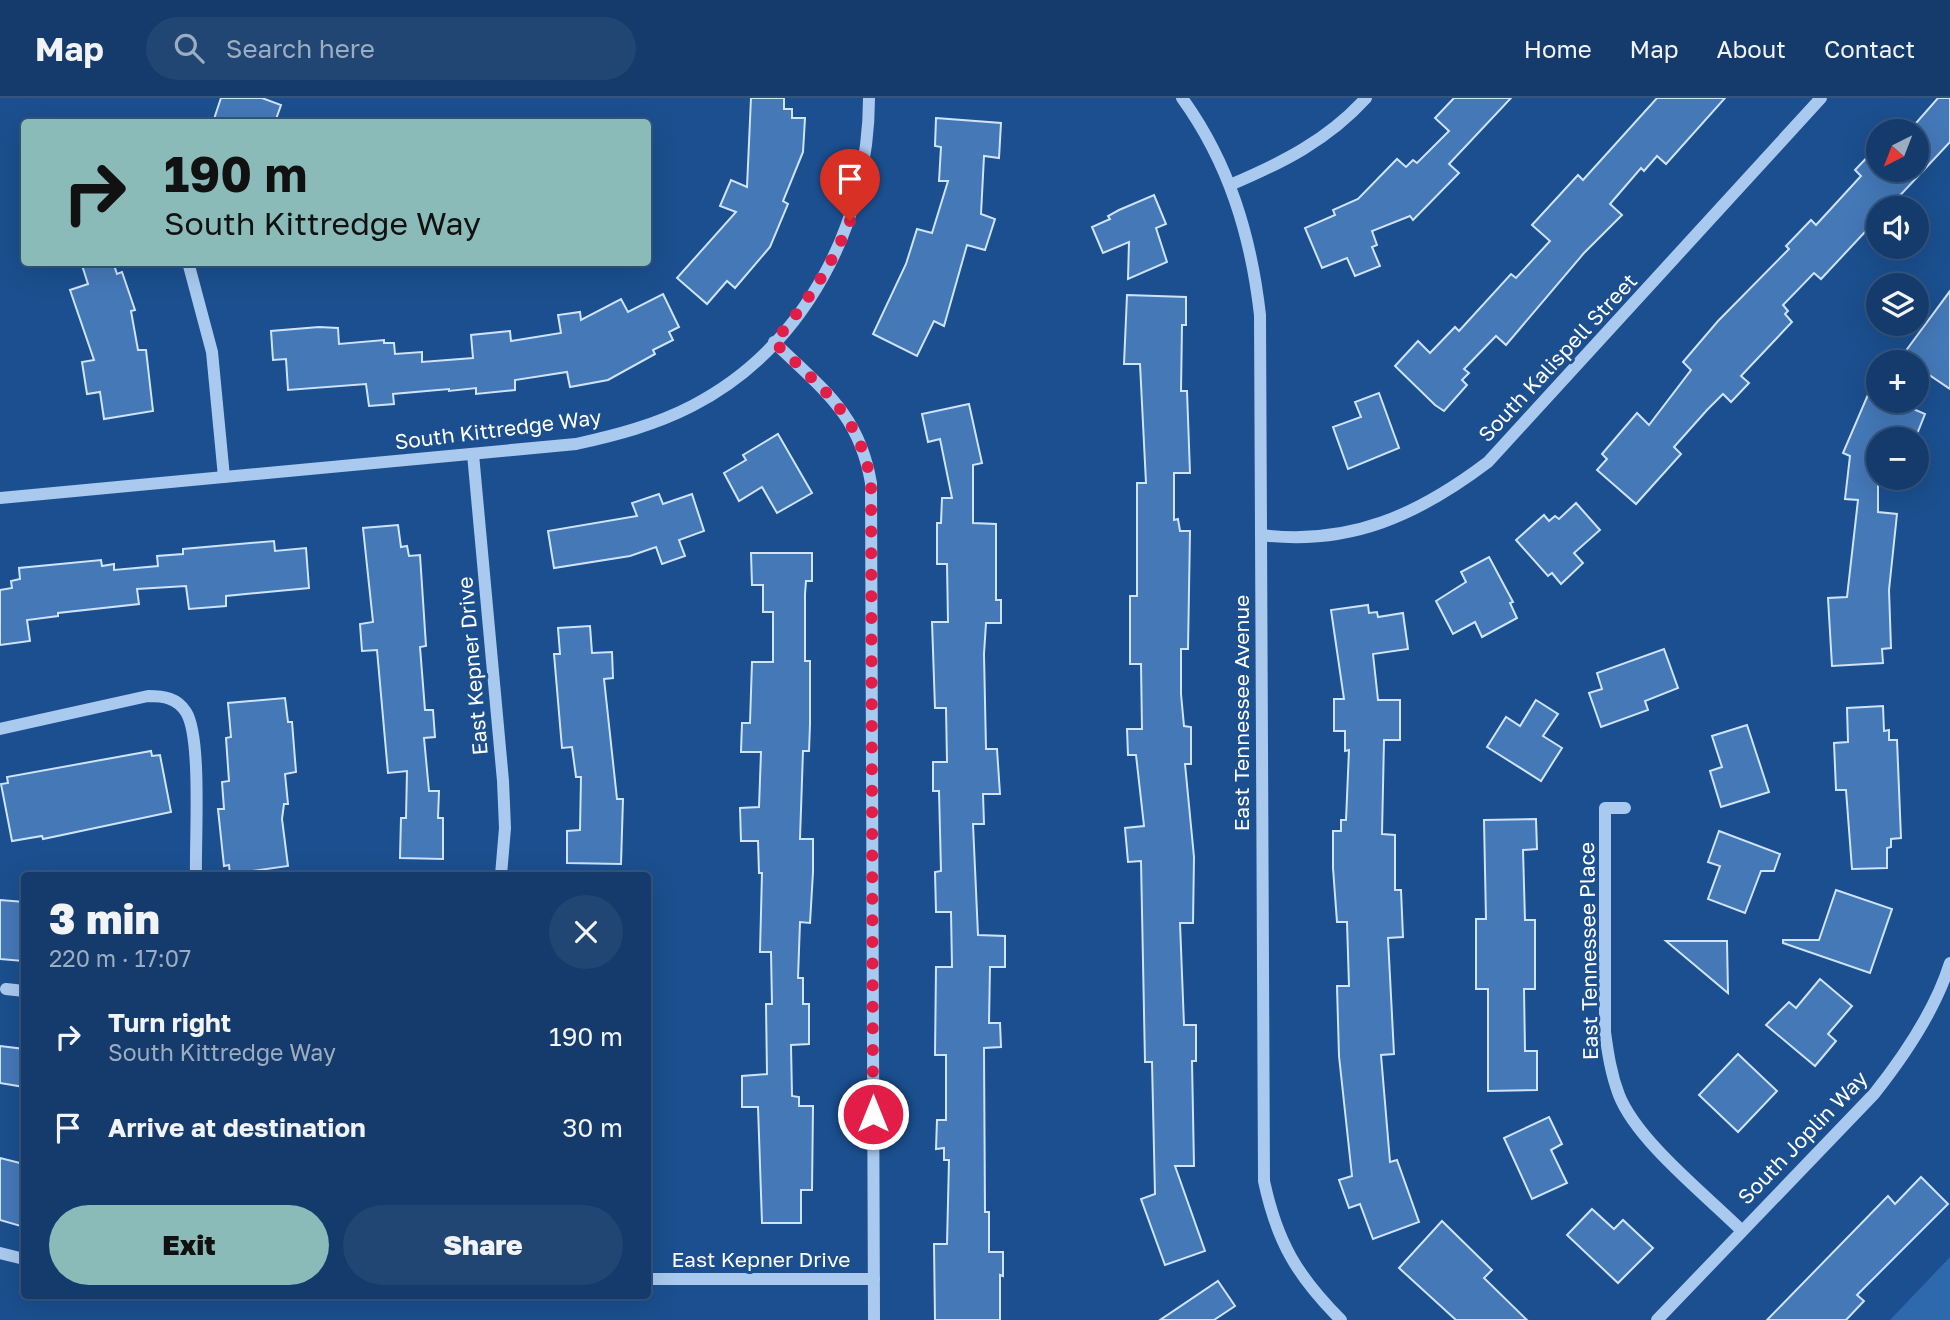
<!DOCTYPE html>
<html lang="en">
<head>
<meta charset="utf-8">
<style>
	body { margin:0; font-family:"Golos Text",sans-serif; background:#214673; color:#f1f3f6; height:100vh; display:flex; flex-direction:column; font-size:26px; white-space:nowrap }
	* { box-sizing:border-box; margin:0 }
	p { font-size:23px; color:#9dadc1 }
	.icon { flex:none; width:38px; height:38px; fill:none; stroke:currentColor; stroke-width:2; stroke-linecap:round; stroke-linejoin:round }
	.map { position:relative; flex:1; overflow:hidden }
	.drawer { position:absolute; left:21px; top:774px; width:630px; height:427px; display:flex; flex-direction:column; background:#143b6b; border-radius:7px; box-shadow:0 7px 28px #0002,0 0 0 2px #33557e }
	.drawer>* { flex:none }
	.hud { position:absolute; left:21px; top:21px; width:630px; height:147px; border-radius:7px; box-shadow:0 7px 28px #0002,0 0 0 2px #33557e; background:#8bbbb9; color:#111; overflow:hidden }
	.needle { width:46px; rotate:222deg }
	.buttons { position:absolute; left:1866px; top:21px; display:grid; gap:14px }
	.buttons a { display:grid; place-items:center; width:63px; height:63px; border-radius:50%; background:#143b6b; box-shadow:0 7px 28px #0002,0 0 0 2px #33557e; font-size:35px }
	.pin { position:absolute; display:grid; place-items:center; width:60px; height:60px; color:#fff; margin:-72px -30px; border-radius:50% 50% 50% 0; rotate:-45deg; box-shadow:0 0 7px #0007 }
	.pin .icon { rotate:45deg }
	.me { position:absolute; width:77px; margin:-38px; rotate:0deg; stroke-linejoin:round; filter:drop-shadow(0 0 5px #0008) }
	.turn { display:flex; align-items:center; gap:24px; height:147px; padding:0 28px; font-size:32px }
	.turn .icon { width:91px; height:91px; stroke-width:2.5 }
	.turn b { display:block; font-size:49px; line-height:60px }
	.round { display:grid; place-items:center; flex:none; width:74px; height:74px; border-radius:37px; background:#214673 }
	.overview { display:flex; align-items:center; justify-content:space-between; height:119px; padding:0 28px }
	h1 { font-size:42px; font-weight:800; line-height:52px }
	.action { display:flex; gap:14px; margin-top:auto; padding:14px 28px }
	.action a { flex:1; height:80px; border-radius:42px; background:#8bbbb9; color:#111; font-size:28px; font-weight:800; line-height:80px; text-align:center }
	.action a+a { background:#214673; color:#f1f3f6 }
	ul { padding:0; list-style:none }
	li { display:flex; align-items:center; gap:21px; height:91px; padding:0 28px }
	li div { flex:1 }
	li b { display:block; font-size:26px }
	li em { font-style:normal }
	header { display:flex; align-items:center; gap:42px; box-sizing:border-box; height:98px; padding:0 35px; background:#143b6b; border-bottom:2px solid #33557e }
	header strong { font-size:33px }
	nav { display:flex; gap:38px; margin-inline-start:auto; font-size:24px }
	.search { width:490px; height:63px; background:#214673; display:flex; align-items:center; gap:18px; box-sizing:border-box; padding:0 24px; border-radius:38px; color:#9dadc1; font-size:26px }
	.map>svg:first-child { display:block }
	.green { fill:#2e69ad }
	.building { fill:#4478b7; stroke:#cfe3fa; stroke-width:2 }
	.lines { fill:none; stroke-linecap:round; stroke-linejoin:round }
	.minor { stroke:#a9c9ee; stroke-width:12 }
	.route { stroke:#e11d48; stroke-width:12; stroke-dasharray:0 21.6 }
	.labels { text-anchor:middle; stroke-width:6; stroke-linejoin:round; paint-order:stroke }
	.street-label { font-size:21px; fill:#fff; stroke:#1b4f8f }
</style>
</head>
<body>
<header>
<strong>Map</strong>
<div class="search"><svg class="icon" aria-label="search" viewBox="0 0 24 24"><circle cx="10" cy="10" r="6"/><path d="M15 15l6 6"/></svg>Search here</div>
<nav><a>Home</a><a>Map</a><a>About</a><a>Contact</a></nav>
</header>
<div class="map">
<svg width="1950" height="1222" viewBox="0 0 1950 1222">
	<rect width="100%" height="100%" fill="#1b4f8f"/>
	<path class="green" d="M1950 1159V1222H1890Z"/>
	<g class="building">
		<path d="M221 0H262L281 7 275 24H213Z"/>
		<path d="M751 0H784V11H792V20H805L803 54 783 103 788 106 770 149 735 190 727 183 707 206 677 180 736 114 720 108 731 82 747 89Z"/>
		<path d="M1454 0H1511L1449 66 1459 75 1413 122 1410 118 1372 133 1377 147 1372 149 1380 168 1355 178 1347 160 1322 170 1305 130 1335 117 1333 112 1358 101 1397 61 1406 69 1413 62 1417 65 1449 33 1435 20Z"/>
		<path d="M1657 0H1725L1666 66 1657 58 1644 73 1641 70 1610 106 1622 117 1584 155 1506 247 1496 238 1464 271 1469 275 1462 282 1467 287 1444 313 1435 307 1395 268 1418 243 1430 255 1455 229 1459 233 1511 176 1516 180 1550 143 1532 127 1578 77 1583 82Z"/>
		<path d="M1938 0H1950V44L1892 106 1887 110H1878V120L1821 181 1814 175 1783 207 1788 213 1785 216 1792 224 1741 278 1749 285 1731 304 1723 296 1707 312 1674 349 1681 356 1636 406 1597 372 1607 361 1602 356 1637 315 1649 327 1691 272 1683 264 1718 223 1789 151 1786 148 1811 122 1816 127 1861 78 1855 72 1875 51 1878 54V72H1916V33H1909Z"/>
		<path d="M936 20 1001 25 999 60 984 58 981 116 995 121 985 152 967 147 944 228 934 223 917 258 873 236 906 166 917 131 932 135 948 83H939L941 49 935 48Z"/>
		<path d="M1154 97 1166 126 1156 130 1167 164 1128 181 1129 144 1103 155 1092 129 1110 121 1108 118 1119 112Z"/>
		<path d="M81 164H113L117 176 122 174 135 212 131 213 138 252H146L153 313 104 321 100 294 87 296 82 264 94 262 70 192 88 186Z"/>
		<path d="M1950 193V291L1916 268V264L1902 258Z"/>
		<path d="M663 196 679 229 669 234 673 242 653 252 655 256 608 282 570 289 567 274 515 282V292L476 296V290L449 293V291L393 296 394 306 369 308 366 286 288 292 286 261 273 262 271 233 319 229 338 230 339 246 384 242V245H394L395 256 422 254V264L473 260 471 237 510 233 511 243 561 235 558 217 580 214 581 222 621 201 628 214Z"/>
		<path d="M1127 197 1186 199V227H1182L1181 293H1187L1190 375H1174V422L1178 421 1180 433H1190L1188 551H1181V596L1184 628 1191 629V666H1185L1194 759 1193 825H1180L1184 927H1196V963H1192L1194 1068H1175L1205 1153 1165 1167 1141 1101 1155 1096 1152 964H1145L1141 763 1128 764 1125 730 1144 728 1136 657H1128L1127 631H1142L1141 566H1130V498H1137V385H1146L1140 266H1124Z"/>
		<path d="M1870 292 1878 295V303H1895L1925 316 1915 341H1878V414L1897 416 1889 492 1891 550 1882 551 1883 565 1832 568 1828 500 1847 499 1858 402 1845 401 1850 358 1843 355Z"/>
		<path d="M1379 295 1399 350 1348 371 1333 329 1361 319 1355 304Z"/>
		<path d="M969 306 982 365 973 367V425L996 426V502H1001V525H986L984 556 986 651H997L1000 696H983L984 726H973L978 837 1005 838V869H990L989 925H1000L1001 949 984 950 985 1114H989V1154H1003V1178L1000 1177V1222H935L934 1146H947L949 1062H944V1050L936 1051 937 1022H946V957H935L936 869H952L951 814H936L935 774 941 773 939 693H933V664H947L946 610H935L932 524H948L947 466H937V425H941L942 400H952L940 341 928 344 922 316Z"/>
		<path d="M778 336 812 395 777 415 762 389 739 403 724 375 746 362 743 357Z"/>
		<path d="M659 396 663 406 692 396 704 433 679 442 685 458 662 466 656 449 630 458 554 470 548 433 637 418 632 405Z"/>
		<path d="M1576 405 1600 432 1574 455 1583 465 1561 486 1552 475 1548 478 1516 442 1544 417 1549 423 1555 418 1559 421Z"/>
		<path d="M398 427 401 449 407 448 409 458 420 457 426 548 420 549 425 612H433L435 639 424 640 429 693H439L438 720H443V761L400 760 401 720H406L407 673 388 675 377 552 362 553 360 526 373 524 363 430Z"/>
		<path d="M274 443 275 453 306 450 309 490 226 498V508L189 511 186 488 137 491 139 506 58 515V518L27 522 30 543 0 547V492L12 490 11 483 20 481 19 470 101 462 102 468 114 466V472L158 468 157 458 183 456V451Z"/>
		<path d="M751 455H812V483H806L805 496V563H810V626L809 653H803L800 741H813V774L810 825 800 824 798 880H803V906H809V946L791 947 792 998 799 999V1008H813L812 1092H801V1125H762L758 1009H742V978L767 976 766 906H772L771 854H760L762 775H759L758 743H741L740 710 759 709 761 654H741L742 625H750L752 564H773V514H763V487H752Z"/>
		<path d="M1489 459 1513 504 1510 505 1517 520 1482 539 1475 524 1453 536 1436 503 1466 484 1461 474Z"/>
		<path d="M1368 507 1369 515 1377 514 1378 519 1403 515 1408 551 1373 556 1378 602H1400V642H1384L1382 736 1395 737V792H1401L1403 839 1388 840 1394 956 1381 957 1390 1064 1397 1062 1419 1124 1373 1141 1360 1106 1349 1110 1339 1082 1352 1078 1339 958 1337 888H1349L1347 824H1337L1333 770V733H1341V722H1346L1349 652 1345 653V633H1334V601H1344L1331 512Z"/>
		<path d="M590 528 592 555 612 554 613 580 604 581 617 701H623L621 766 567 765V733L580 732 581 679H576L572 649 562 650 554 556H560L558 530Z"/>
		<path d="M1664 551 1678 590 1645 603 1648 612 1601 629 1589 595 1602 591 1597 575Z"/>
		<path d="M285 600 288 624H292L296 674 285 676 288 706H284L282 721 288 768 230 776 229 767 224 768 218 711H224L222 684 229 683 226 640 231 639 228 605Z"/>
		<path d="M1536 602 1558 616 1543 638 1562 650 1541 683 1487 649 1506 619 1520 628Z"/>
		<path d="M1883 608 1884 633 1889 632V642H1897L1901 740 1891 741V749L1887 750V770L1852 771 1846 692H1836L1834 645 1848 644 1847 610Z"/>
		<path d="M1747 627 1769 694 1721 709 1710 673 1722 669 1712 638Z"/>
		<path d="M151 653 152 658 160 657 171 714 43 741 42 738 12 743 1 686 8 685 7 679Z"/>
		<path d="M1536 721 1537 751 1523 752 1525 822H1535V891H1524L1525 953H1537V992L1488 993V891H1476V821H1486L1484 722Z"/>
		<path d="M1719 733 1780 756 1774 773H1761L1745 815 1708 801 1720 768 1708 764Z"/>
		<path d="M1836 792 1892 811 1870 875 1783 845V842H1819Z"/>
		<path d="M0 802 24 804 23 863 0 861Z"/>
		<path d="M1666 843H1727L1728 895Z"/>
		<path d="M1820 881 1852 908 1828 936 1836 943 1815 968 1766 927 1789 904 1796 910Z"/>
		<path d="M0 948 24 951V989L0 985Z"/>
		<path d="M1738 956 1777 993 1738 1034 1699 997Z"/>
		<path d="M1549 1019 1562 1046 1551 1052 1567 1085 1532 1101 1504 1040Z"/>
		<path d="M0 1060 24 1066V1129L0 1122Z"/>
		<path d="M1921 1079 1948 1106 1857 1197 1864 1203 1846 1222H1767L1888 1098 1895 1106Z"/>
		<path d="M1592 1111 1614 1131 1623 1122 1653 1150 1618 1185 1567 1137Z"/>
		<path d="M1442 1123 1492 1172 1484 1180 1527 1222H1456L1399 1170Z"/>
		<path d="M1218 1183 1235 1208 1214 1222H1160Z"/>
	</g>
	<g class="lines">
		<g class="minor">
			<path d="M1182 0C1229 65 1251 138 1260 217L1264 1083C1277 1144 1297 1178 1341 1222"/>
			<path d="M1230 87C1282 65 1328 42 1366 0"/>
			<path d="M188 164 212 254 224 379"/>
			<path d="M774 244C822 291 859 315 871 385L874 1222"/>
			<path d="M473 356 503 683 505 730 501 777"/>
			<path d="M0 400 576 346C617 337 655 327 692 308 806 249 869 124 869 0"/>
			<path d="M1261 437C1350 448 1418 417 1488 364L1821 0"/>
			<path d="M0 631 148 598C164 598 177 600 186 614 202 639 195 743 196 777"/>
			<path d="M1625 710H1605V934C1608 956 1611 976 1619 997 1637 1043 1706 1097 1742 1133"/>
			<path d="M6 891 24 893"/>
			<path d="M0 1155 24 1161"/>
			<path d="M648 1181H874"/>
			<path d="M1657 1222 1874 996C1905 957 1935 913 1950 865"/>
		</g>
	</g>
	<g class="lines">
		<path class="route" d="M850 123C831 169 806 206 774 244 822 291 859 315 871 385L873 1016"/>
	</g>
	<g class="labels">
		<g class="street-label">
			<text transform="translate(1558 260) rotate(-47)" y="7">South Kalispell Street</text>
			<text transform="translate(498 332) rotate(-7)" y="7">South Kittredge Way</text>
			<text transform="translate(473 568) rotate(-95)" y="7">East Kepner Drive</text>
			<text transform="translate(1242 615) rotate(-90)" y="7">East Tennessee Avenue</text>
			<text transform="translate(1589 853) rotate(-91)" y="7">East Tennessee Place</text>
			<text transform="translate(1803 1040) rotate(-46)" y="7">South Joplin Way</text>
			<text x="761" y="1169">East Kepner Drive</text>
		</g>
	</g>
</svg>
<div class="buttons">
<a><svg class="needle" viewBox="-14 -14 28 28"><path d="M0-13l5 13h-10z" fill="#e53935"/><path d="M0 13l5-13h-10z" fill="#9dadc1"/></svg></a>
<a><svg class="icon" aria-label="sound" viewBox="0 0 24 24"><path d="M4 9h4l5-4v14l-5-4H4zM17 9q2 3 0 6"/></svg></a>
<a><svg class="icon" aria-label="layers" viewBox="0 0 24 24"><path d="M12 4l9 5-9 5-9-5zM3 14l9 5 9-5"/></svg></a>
<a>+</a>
<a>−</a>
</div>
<div class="pin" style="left:850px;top:123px;background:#d93025"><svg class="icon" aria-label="arrive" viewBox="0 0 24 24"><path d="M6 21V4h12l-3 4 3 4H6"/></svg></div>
<svg class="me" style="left:873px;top:1016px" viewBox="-20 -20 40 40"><circle r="17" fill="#e11d48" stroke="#fff" stroke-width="3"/><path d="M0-11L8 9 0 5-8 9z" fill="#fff"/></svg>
<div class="hud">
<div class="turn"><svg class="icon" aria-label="right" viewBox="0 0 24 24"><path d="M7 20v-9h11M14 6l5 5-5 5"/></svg><div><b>190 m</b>South Kittredge Way</div></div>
</div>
<section class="drawer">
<div class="overview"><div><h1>3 min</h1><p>220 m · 17:07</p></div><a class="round"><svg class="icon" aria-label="close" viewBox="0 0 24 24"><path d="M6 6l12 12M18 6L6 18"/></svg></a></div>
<ul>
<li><svg class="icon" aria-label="right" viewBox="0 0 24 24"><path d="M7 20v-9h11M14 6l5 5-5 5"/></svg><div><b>Turn right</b><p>South Kittredge Way</p></div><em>190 m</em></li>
<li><svg class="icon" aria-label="arrive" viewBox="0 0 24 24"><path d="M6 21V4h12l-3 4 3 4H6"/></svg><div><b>Arrive at destination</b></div><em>30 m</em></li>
</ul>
<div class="action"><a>Exit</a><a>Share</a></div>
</section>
</div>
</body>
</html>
